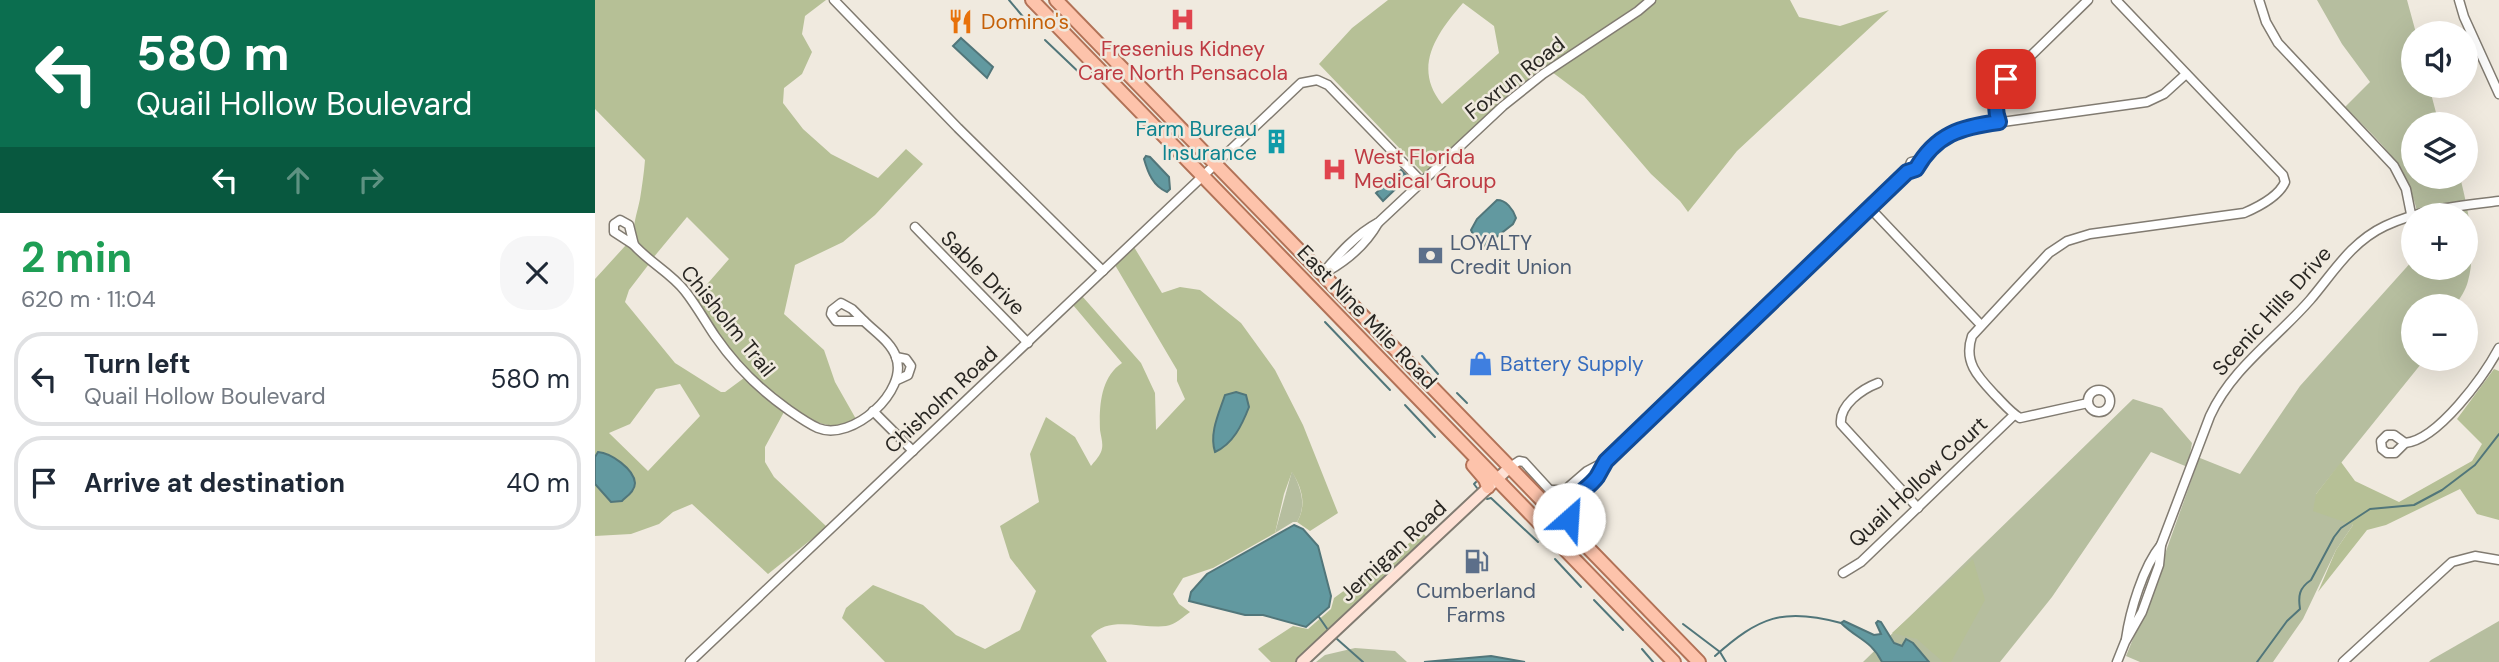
<!DOCTYPE html>
<html lang="en">
<head>
<meta charset="utf-8">
<style>
	body { margin:0; font-family:"DM Sans",sans-serif; background:#f6f6f7; color:#1f2937; height:100vh; display:flex; flex-direction:column; font-size:26px; white-space:nowrap }
	* { box-sizing:border-box; margin:0 }
	p { font-size:23px; color:#747a83 }
	.icon { flex:none; width:38px; height:38px; fill:none; stroke:currentColor; stroke-width:2; stroke-linecap:round; stroke-linejoin:round }
	.map { position:relative; flex:1; overflow:hidden }
	.sheet { display:flex; flex-direction:column; background:#fff; width:595px }
	.sheet>* { flex:none }
	.top-card { background:#0b6e4f; color:#fff; overflow:hidden }
	.fabs { position:absolute; left:1806px; top:21px; display:grid; gap:14px }
	.fabs a { display:grid; place-items:center; width:77px; height:77px; border-radius:50%; background:#fff; box-shadow:0 7px 28px #0002; font-size:35px }
	.pin { position:absolute; display:grid; place-items:center; width:60px; height:60px; color:#fff; margin:-30px; border-radius:14px; box-shadow:0 4px 10px #0006 }
	.me { position:absolute; width:77px; margin:-38px; rotate:26deg; stroke-linejoin:round; filter:drop-shadow(0 0 5px #0008) }
	.turn { display:flex; align-items:center; gap:24px; height:147px; padding:0 21px; font-size:32px }
	.turn .icon { width:91px; height:91px; stroke-width:2.5 }
	.turn b { display:block; font-size:49px; line-height:60px }
	.lanes { display:flex; align-items:center; height:66px; padding:0 21px; background:#0003; justify-content:center; gap:35px; direction:ltr }
	.lanes .off { opacity:.35 }
	.round { display:grid; place-items:center; flex:none; width:74px; height:74px; border-radius:28px; background:#f6f6f7 }
	.summary { display:flex; align-items:center; justify-content:space-between; height:119px; padding:0 21px }
	h1 { font-size:42px; font-weight:700; line-height:52px; color:#1e9e55 }
	ul { padding:0; list-style:none }
	li { display:flex; align-items:center; gap:21px; height:94px; margin:0 14px 10px; padding:0 7px; border:4px solid #e0e1e3; border-radius:28px }
	li div { flex:1 }
	li b { display:block; font-size:26px }
	li em { font-style:normal }
	main { display:flex; flex:1; min-height:0 }
	.map>svg:first-child { display:block }
	.green { fill:#b6be9f }
	.forest { fill:#b6c096; fill-rule:evenodd }
	.water { fill:#6299a0; stroke:#51767a; stroke-width:2 }
	.lines { fill:none; stroke-linecap:round; stroke-linejoin:round }
	.stream { stroke:#51767a; stroke-width:2 }
	.street-casing { stroke:#817b71; stroke-width:11 }
	.secondary-casing { stroke:#817b71; stroke-width:14 }
	.primary-casing { stroke:#b27257; stroke-width:16 }
	.street { stroke:#fff; stroke-width:8 }
	.secondary { stroke:#fee1d5; stroke-width:10 }
	.primary { stroke:#fdc3ab; stroke-width:12 }
	.route-casing { stroke:#114b97; stroke-width:18 }
	.route { stroke:#1a73e8; stroke-width:12 }
	.labels { text-anchor:middle; stroke-width:5; stroke-linejoin:round; paint-order:stroke }
	.food-label { font-size:21px; fill:#c56008; stroke:#f0eadf; text-anchor:start }
	.health-label { font-size:21px; fill:#be3a42; stroke:#f0eadf }
	.street-label { font-size:21px; fill:#282622; stroke:#f0eadf }
	.culture-label { font-size:21px; fill:#0d838f; stroke:#f0eadf; text-anchor:end }
	.service-label { font-size:21px; fill:#4e5e75; stroke:#f0eadf; text-anchor:start }
	.shop-label { font-size:21px; fill:#366cbe; stroke:#f0eadf; text-anchor:start }
</style>
</head>
<body>
<main>
<section class="sheet">
<div class="top-card">
<div class="turn"><svg class="icon" aria-label="left" viewBox="0 0 24 24"><path d="M17 20v-9H6M10 6l-5 5 5 5"/></svg><div><b>580 m</b>Quail Hollow Boulevard</div></div>
<div class="lanes"><svg class="icon" aria-label="left" viewBox="0 0 24 24"><path d="M17 20v-9H6M10 6l-5 5 5 5"/></svg><svg class="icon off" aria-label="ahead" viewBox="0 0 24 24"><path d="M12 20V5M6 11l6-6 6 6"/></svg><svg class="icon off" aria-label="right" viewBox="0 0 24 24"><path d="M7 20v-9h11M14 6l5 5-5 5"/></svg></div>
</div>
<div class="summary"><div><h1>2 min</h1><p>620 m · 11:04</p></div><a class="round"><svg class="icon" aria-label="close" viewBox="0 0 24 24"><path d="M6 6l12 12M18 6L6 18"/></svg></a></div>
<ul>
<li><svg class="icon" aria-label="left" viewBox="0 0 24 24"><path d="M17 20v-9H6M10 6l-5 5 5 5"/></svg><div><b>Turn left</b><p>Quail Hollow Boulevard</p></div><em>580 m</em></li>
<li><svg class="icon" aria-label="arrive" viewBox="0 0 24 24"><path d="M6 21V4h12l-3 4 3 4H6"/></svg><div><b>Arrive at destination</b></div><em>40 m</em></li>
</ul>
</section>
<div class="map">
<svg width="1904" height="662" viewBox="0 0 1904 662">
	<rect width="100%" height="100%" fill="#f0eadf"/>
	<g class="green">
		<path d="M1722 0H1812L1821 33H1818V86H1834L1844 124H1818V177H1865C1873 209 1882 249 1873 281 1871 290 1865 298 1860 306H1818V359H1830L1721 494 1758 525 1741 550 1708 619 1678 662H1545L1531 656 1551 607 1600 470 1556 452 1457 597 1405 662H1268L1538 399 1567 408 1597 443 1595 454 1645 474 1705 386 1818 260V268H1871V215H1823C1811 162 1786 144 1750 107L1775 82 1747 44Z"/>
		<path d="M697 471C706 488 712 505 702 522H698L680 533Z"/>
		<path d="M1904 621V662H1834L1836 660Z"/>
		<path d="M760 648 800 651 812 662H721L730 655Z"/>
	</g>
	<g class="forest">
		<path d="M0 0H231L210 16 207 34 217 52 207 74 189 88 188 103 208 129 236 154 283 178 311 149 328 164 280 215 248 242 200 265 189 314 229 350 240 382 261 419C236 433 219 422 197 407 188 401 179 395 170 389 141 365 120 329 100 298L134 259 92 217 58 258C31 236 39 228 45 199 47 186 49 173 50 160L0 109Z"/>
		<path d="M793 0H1050L946 71 889 117 829 174 724 64 757 28ZM868 3 899 26 904 53 847 104C817 67 842 33 868 3Z"/>
		<path d="M1061 0H1195L1204 17 1245 26 1294 10 1142 151 1093 212 1085 201 1056 174 989 96 957 72 1045 14Z"/>
		<path d="M31 245 54 264 34 290 30 302 80 363 126 392H130L149 378 165 394 189 412 170 447V462L179 477 232 527 173 574 97 504 78 512 64 524 36 534 0 536V484L17 502 28 501 3 452 0 457V279ZM85 384 105 416 53 471 14 433 35 424 61 389Z"/>
		<path d="M539 247 567 293 585 287 605 290 646 323 680 370 708 425 743 513 715 531 702 522C712 505 707 488 697 472L689 494 680 533 618 568 588 578 578 594 584 604 595 612C589 616 580 625 571 626 548 629 513 615 496 636L512 662H290L247 618 251 608 278 585 328 605 361 635 390 649 425 630 441 591 415 558 405 526 444 502 435 454 451 417 480 437 496 466C499 462 504 457 506 452 509 445 506 437 505 430 504 405 506 377 527 363L478 305 487 296 546 363 560 393 561 430 590 399 582 381V370L520 265Z"/>
		<path d="M1899 369 1904 371V520L1882 514 1865 489 1791 525 1772 530 1723 592 1741 550 1758 525 1718 511 1721 494 1746 462 1760 481 1804 502 1877 461 1887 444 1862 419Z"/>
		<path d="M828 533 834 540 702 662H676L663 649 698 626 713 629 736 609 739 598Z"/>
		<path d="M1378 559 1390 600 1356 662H1348L1322 639 1297 633Z"/>
	</g>
	<g class="water">
		<path d="M366 38 398 67 392 78 358 46Z"/>
		<path d="M551 156 555 157 574 177 575 189 572 192C558 186 553 173 549 159Z"/>
		<path d="M806 170 813 177 788 201 781 193Z"/>
		<path d="M902 200C911 200 918 209 921 218L918 224 890 246 879 237 876 230 882 219Z"/>
		<path d="M641 392 651 395 654 407C647 425 638 444 620 452 614 433 624 413 630 395Z"/>
		<path d="M3 452C16 453 39 469 40 483 40 491 32 496 27 501L16 502 0 484V457Z"/>
		<path d="M699 525 708 529 723 546 736 596 734 607 711 627 668 615H650L594 601 596 592 612 574Z"/>
		<path d="M1249 621 1279 635 1286 634 1281 623 1283 621 1286 622 1299 643 1307 646 1311 639 1318 643 1334 662H1287C1276 640 1262 639 1246 623Z"/>
		<path d="M896 656 930 662H829Z"/>
	</g>
	<g class="lines">
		<g class="stream">
			<path d="M414 0 434 24"/>
			<path d="M450 40 492 80"/>
			<path d="M730 322 795 390"/>
			<path d="M827 356 843 374"/>
			<path d="M862 393 872 403"/>
			<path d="M810 405 840 437"/>
			<path d="M881 482 879 484 882 488"/>
			<path d="M892 499 896 498 943 542"/>
			<path d="M960 559 986 587"/>
			<path d="M999 600 1028 630"/>
			<path d="M724 617 733 630"/>
			<path d="M1088 624 1125 652 1131 662"/>
			<path d="M742 639 768 662"/>
			<path d="M1047 649 1058 662"/>
			<path d="M1120 656C1164 617 1188 607 1246 623"/>
			<path d="M1662 662 1692 621 1705 609C1703 596 1704 588 1716 580L1739 537 1746 528 1775 509 1819 505 1847 490 1880 465 1904 434"/>
		</g>
		<defs>
			<g id="street">
				<path d="M239 0 363 128 508 271"/>
				<path d="M1664 0 1671 22 1683 43 1799 166 1811 189 1816 214"/>
				<path d="M1864 0 1869 17 1904 94"/>
				<path d="M1404 122 1401 101 1409 82 1493 0"/>
				<path d="M1325 160 1316 162 1312 172 1321 169C1332 150 1350 134 1371 127L1552 102 1569 94 1591 74"/>
				<path d="M1275 208 1386 325"/>
				<path d="M25 220 34 225 39 245 19 232V224Z"/>
				<path d="M320 227 433 343"/>
				<path d="M39 245C54 262 76 273 90 291 101 305 110 321 120 336 140 365 163 388 191 408 201 415 212 423 223 428 257 442 314 391 301 357 296 342 280 332 269 321"/>
				<path d="M733 271C754 259 771 244 783 223"/>
				<path d="M727 274C744 254 760 235 784 222L908 106 948 74 1043 11 1056 0"/>
				<path d="M246 303 257 309 269 321H241L236 314 237 310Z"/>
				<path d="M301 357 311 359 316 366 313 375 302 380"/>
				<path d="M1283 383C1267 389 1244 405 1246 424L1323 508"/>
				<circle cx="1504" cy="401" r="11"/>
				<path d="M1493 403 1425 418C1415 412 1408 403 1400 395 1383 377 1368 362 1377 336L1454 253 1472 241 1495 234 1649 213C1663 207 1684 196 1690 182L1688 175 1521 0"/>
				<path d="M278 411 318 451"/>
				<path d="M1792 435H1799L1810 443 1800 453H1792L1787 449 1786 441Z"/>
				<path d="M1810 443C1843 440 1889 376 1904 348"/>
				<path d="M915 467 924 461 929 462 962 498 967 501H976L1001 478 1011 461 1312 172"/>
				<path d="M957 490H970L992 471 1011 461"/>
				<path d="M976 529 973 515 976 501"/>
				<path d="M1248 573 1266 562 1419 415"/>
				<path d="M1531 639C1535 611 1548 567 1566 545"/>
				<path d="M95 662 706 83 722 80 733 85 826 181"/>
				<path d="M1522 662 1530 642 1547 612 1564 565 1566 545 1615 416C1637 368 1681 339 1715 300 1738 273 1756 242 1790 226 1826 209 1865 206 1904 201"/>
				<path d="M1748 662 1857 562 1880 556 1904 560"/>
			</g>
			<path id="secondary" d="M707 662 915 467"/>
			<g id="primary">
				<path d="M437 0 1079 662"/>
				<path d="M461 0 1104 662"/>
				<path d="M878 465 890 479 893 487"/>
			</g>
		</defs>
		<use href="#street" class="street-casing"/>
		<use href="#secondary" class="secondary-casing"/>
		<use href="#primary" class="primary-casing"/>
		<use href="#street" class="street"/>
		<use href="#secondary" class="secondary"/>
		<use href="#primary" class="primary"/>
	</g>
	<g class="lines">
		<defs>
			<path id="route" d="M974 519C970 498 991 492 1002 477 1005 472 1008 466 1011 461L1312 172 1321 169C1341 134 1366 127 1404 122 1398 106 1401 93 1411 79"/>
		</defs>
		<use href="#route" class="route-casing"/>
		<use href="#route" class="route"/>
	</g>
	<defs>
		<symbol id="hospital-bare" viewBox="-9 -9 18 18"><path d="M-5-5h3v3.5h4V-5h3V5h-3V1.5h-4V5h-3Z" fill="#e0444e" stroke="#f0eadf" stroke-width="2.5" paint-order="stroke"/></symbol>
		<symbol id="restaurant-bare" viewBox="-9 -9 18 18"><path d="M-5-6h1v4h1v-4h1v4h1v-4h1v5L-1.5 .5V6h-2V.5L-5-1ZM5-6V6H3V1.5H1.5Q1.5-4 5-6Z" fill="#e8710a" stroke="#f0eadf" stroke-width="2.5" paint-order="stroke"/></symbol>
		<symbol id="building-bare" viewBox="-9 -9 18 18"><path d="M-4-6H4V6H1V3H-1V6H-4ZM-2.5-4.3h1.7v1.8h-1.7ZM.8-4.3h1.7v1.8H.8ZM-2.5-1h1.7V.8h-1.7ZM.8-1h1.7V.8H.8Z" fill="#0f9aa8" stroke="#f0eadf" stroke-width="2.5" paint-order="stroke"/></symbol>
		<symbol id="bank-bare" viewBox="-9 -9 18 18"><path d="M-6-4H6V4H-6ZM0-2.3a2.3 2.3 0 1 0 0 4.6a2.3 2.3 0 1 0 0-4.6Z" fill="#5c6f8a" stroke="#f0eadf" stroke-width="2.5" paint-order="stroke"/></symbol>
		<symbol id="shop-bare" viewBox="-9 -9 18 18"><path d="M-5-2.5h2.3a2.7 3.5 0 0 1 5.4 0H5L5.5 6h-11ZM-1.5-2.5h3a1.5 2.3 0 0 0-3 0Z" fill="#3f7fe0" stroke="#f0eadf" stroke-width="2.5" paint-order="stroke"/></symbol>
		<symbol id="fuel-bare" viewBox="-9 -9 18 18"><path d="M-5.5-6h7V0h2V4h1.3V-2.5L3-4.5l.8-.8L6-3V5H2.5V1h-1V6h-7ZM-4.2-4.7v3.2H.2V-4.7Z" fill="#5c6f8a" stroke="#f0eadf" stroke-width="2.5" paint-order="stroke"/></symbol>
	</defs>
	<g fill-rule="evenodd">
		<use href="#hospital-bare" x="570" y="2" width="35" height="35"/>
		<use href="#restaurant-bare" x="348" y="4" width="35" height="35"/>
		<use href="#building-bare" x="664" y="124" width="35" height="35"/>
		<use href="#hospital-bare" x="722" y="152" width="35" height="35"/>
		<use href="#bank-bare" x="818" y="238" width="35" height="35"/>
		<use href="#shop-bare" x="868" y="346" width="35" height="35"/>
		<use href="#fuel-bare" x="864" y="544" width="35" height="35"/>
	</g>
	<g class="labels">
		<g class="food-label">
			<text x="386" y="29">Domino's</text>
		</g>
		<g class="health-label">
			<text x="588" y="56">Fresenius Kidney<tspan x="588" dy="24">Care North Pensacola</tspan></text>
			<text x="759" y="164" text-anchor="start">West Florida<tspan x="759" dy="24">Medical Group</tspan></text>
		</g>
		<g class="street-label">
			<text transform="translate(920 78) rotate(-38)" y="7">Foxrun Road</text>
			<text transform="translate(388 273) rotate(45)" y="7">Sable Drive</text>
			<text transform="translate(1677 311) rotate(-48)" y="7">Scenic Hills Drive</text>
			<text transform="translate(772 317) rotate(46)" y="7">East Nine Mile Road</text>
			<text transform="translate(133 321) rotate(51)" y="7">Chisholm Trail</text>
			<text transform="translate(346 400) rotate(-43)" y="7">Chisholm Road</text>
			<text transform="translate(1323 482) rotate(-43)" y="7">Quail Hollow Court</text>
			<text transform="translate(798 551) rotate(-43)" y="7">Jernigan Road</text>
		</g>
		<g class="culture-label">
			<text x="662" y="136">Farm Bureau<tspan x="662" dy="24">Insurance</tspan></text>
		</g>
		<g class="service-label">
			<text x="855" y="250">LOYALTY<tspan x="855" dy="24">Credit Union</tspan></text>
			<text x="881" y="598" text-anchor="middle">Cumberland<tspan x="881" dy="24">Farms</tspan></text>
		</g>
		<g class="shop-label">
			<text x="905" y="371">Battery Supply</text>
		</g>
	</g>
</svg>
<div class="fabs">
<a><svg class="icon" aria-label="sound" viewBox="0 0 24 24"><path d="M4 9h4l5-4v14l-5-4H4zM17 9q2 3 0 6"/></svg></a>
<a><svg class="icon" aria-label="layers" viewBox="0 0 24 24"><path d="M12 4l9 5-9 5-9-5zM3 14l9 5 9-5"/></svg></a>
<a>+</a>
<a>−</a>
</div>
<div class="pin" style="left:1411px;top:79px;background:#d93025"><svg class="icon" aria-label="arrive" viewBox="0 0 24 24"><path d="M6 21V4h12l-3 4 3 4H6"/></svg></div>
<svg class="me" style="left:974px;top:519px" viewBox="-20 -20 40 40"><circle r="19" fill="#fff"/><path d="M0-13L10 11 0 6-10 11z" fill="#1a73e8"/></svg>
</div>
</main>
</body>
</html>
